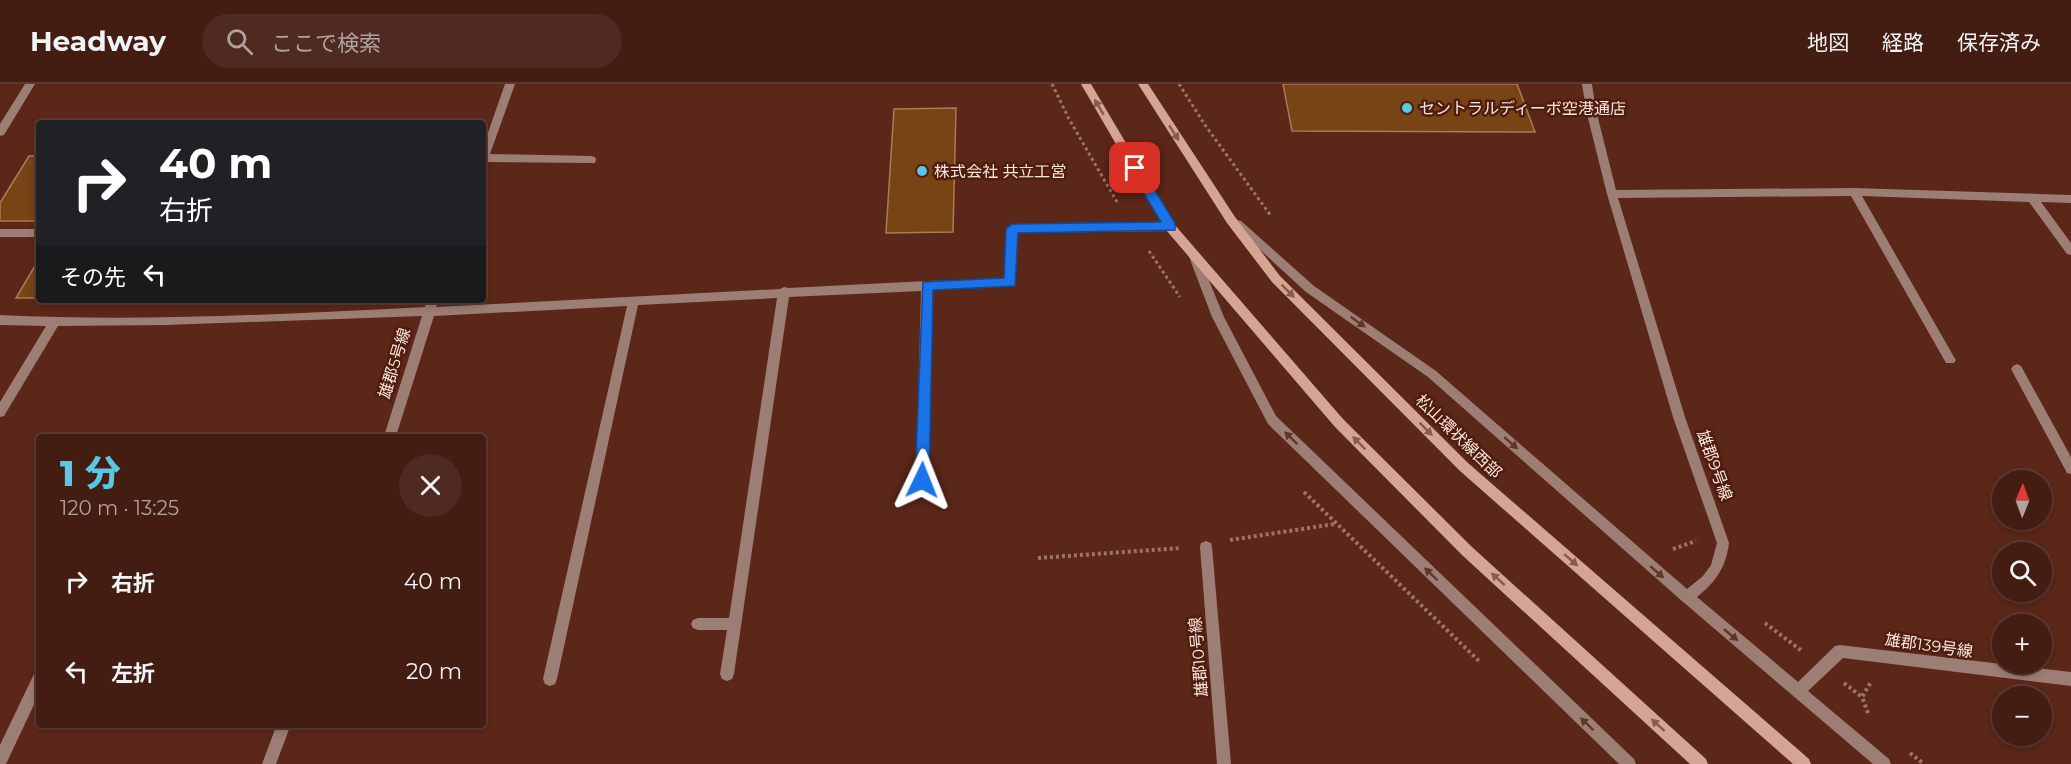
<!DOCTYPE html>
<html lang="ja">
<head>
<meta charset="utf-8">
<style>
	body { margin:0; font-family:Montserrat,"Noto Sans JP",sans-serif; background:#4e2a20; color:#f1f3f6; height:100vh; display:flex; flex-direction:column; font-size:22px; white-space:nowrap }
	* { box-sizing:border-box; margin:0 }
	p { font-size:20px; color:#afa29f }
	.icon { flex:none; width:33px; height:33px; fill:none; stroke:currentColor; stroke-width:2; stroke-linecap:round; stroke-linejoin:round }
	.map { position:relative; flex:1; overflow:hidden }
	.side { position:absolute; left:36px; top:350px; width:450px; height:294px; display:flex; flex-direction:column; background:#441d12; border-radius:6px; box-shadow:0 3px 9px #0003,0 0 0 2px #5c3b32 }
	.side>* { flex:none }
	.banner { position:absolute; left:36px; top:36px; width:450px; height:183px; border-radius:6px; box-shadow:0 3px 9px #0003,0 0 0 2px #5c3b32; background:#202124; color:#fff; overflow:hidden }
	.needle { width:39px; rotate:1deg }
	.controls { position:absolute; left:1992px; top:386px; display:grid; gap:12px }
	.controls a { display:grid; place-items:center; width:60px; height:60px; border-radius:50%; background:#441d12; box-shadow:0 3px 9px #0003,0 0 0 2px #5c3b32; font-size:30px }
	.pin { position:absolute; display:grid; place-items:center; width:51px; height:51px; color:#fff; margin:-26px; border-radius:12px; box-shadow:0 3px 9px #0006 }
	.me { position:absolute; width:66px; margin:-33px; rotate:2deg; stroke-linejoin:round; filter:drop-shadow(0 0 4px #0008) }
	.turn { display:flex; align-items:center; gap:21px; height:126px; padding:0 24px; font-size:27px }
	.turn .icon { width:78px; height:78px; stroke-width:2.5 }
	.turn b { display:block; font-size:42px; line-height:51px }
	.then { display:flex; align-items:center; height:57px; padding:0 24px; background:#0003; gap:12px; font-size:22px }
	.round { display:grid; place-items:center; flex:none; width:63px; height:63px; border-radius:32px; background:#4e2a20 }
	.overview { display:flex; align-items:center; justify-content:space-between; height:102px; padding:0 24px }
	h1 { font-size:36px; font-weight:800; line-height:45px; color:#59c8e5 }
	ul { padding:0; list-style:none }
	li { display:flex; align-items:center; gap:18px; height:90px; padding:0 24px }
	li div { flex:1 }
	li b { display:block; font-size:22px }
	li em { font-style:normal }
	header { display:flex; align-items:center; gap:36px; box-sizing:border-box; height:84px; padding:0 30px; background:#441d12; border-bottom:2px solid #5c3b32 }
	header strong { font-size:28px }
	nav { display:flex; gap:33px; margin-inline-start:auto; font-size:21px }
	.search { width:420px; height:54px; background:#4e2a20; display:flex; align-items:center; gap:15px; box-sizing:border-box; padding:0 21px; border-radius:33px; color:#afa29f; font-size:22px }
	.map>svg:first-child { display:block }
	.building { fill:#784416; stroke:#ac7b56; stroke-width:1.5 }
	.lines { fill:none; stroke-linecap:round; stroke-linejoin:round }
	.path-far1 { stroke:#9c756a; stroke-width:3; stroke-dasharray:3 3; stroke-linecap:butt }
	.path { stroke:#9c756a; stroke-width:4; stroke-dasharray:3 3; stroke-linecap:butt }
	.street { fill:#9d7e74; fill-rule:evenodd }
	.secondary { fill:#d5a495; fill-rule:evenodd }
	.oneway { fill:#8b5a4a }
	.oneway2 { fill:#623527 }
	.route { fill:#1a73e8; stroke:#114b97; stroke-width:1.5 }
	.poi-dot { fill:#59c8e5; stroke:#4f1d0d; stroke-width:2 }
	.labels { text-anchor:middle; stroke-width:5; stroke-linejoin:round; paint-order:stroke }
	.poi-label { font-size:16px; fill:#fbe6e0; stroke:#4f1d0d; text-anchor:start }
	.street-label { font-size:16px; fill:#fbe6e0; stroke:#4f1d0d }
</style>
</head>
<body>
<header>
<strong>Headway</strong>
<div class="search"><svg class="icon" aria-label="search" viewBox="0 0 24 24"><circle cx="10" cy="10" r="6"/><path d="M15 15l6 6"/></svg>ここで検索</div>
<nav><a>地図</a><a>経路</a><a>保存済み</a></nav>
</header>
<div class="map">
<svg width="2071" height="680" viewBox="0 0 2071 680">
	<rect width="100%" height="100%" fill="#5b2718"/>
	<g class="building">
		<path d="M1283 0H1517L1535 48 1292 47Z"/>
		<path d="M956 24 953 148 886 149 894 25Z"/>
		<path d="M29 72H39V137H0V119Z"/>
		<path d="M39 175V214H16Z"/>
	</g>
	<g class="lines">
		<g class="path-far1">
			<path d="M1052 0 1069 35 1117 118"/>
			<path d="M1179 0 1205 41 1271 132"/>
			<path d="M1149 167 1180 213"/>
		</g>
		<g class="path">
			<path d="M1304 408 1480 578"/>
			<path d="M1230 456 1335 440"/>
			<path d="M1673 465 1696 457"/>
			<path d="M1038 474 1181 464"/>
			<path d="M1765 539 1802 567"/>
			<path d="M1844 599 1862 613"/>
			<path d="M1868 629 1862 613 1871 598"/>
			<path d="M1910 669 1924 680"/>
		</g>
		<g class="street">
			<path d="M25 0H35L4 51 0 52V40Z"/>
			<path d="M505 0H515L490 70 591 72 595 73 596 76 595 79 488 78 483 81V63Z"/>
			<path d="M1582 0H1592L1596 26 1616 106 1854 104 2071 111V119L2041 118 2071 159V171L2067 170 2029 118 1862 112 1954 273 1956 276 1954 279H1946L1851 112 1618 114 1685 333 1729 459C1726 483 1716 498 1697 513L1798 598 1835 562 1840 561 2071 588V602L1843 574 1808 607 1889 675 1891 680H1873L1682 517 1428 293 1306 208 1232 140 1237 136 1241 137 1314 202 1436 287 1687 505 1703 492 1711 481 1717 459 1673 333 1607 110 1586 26Z"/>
			<path d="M1170 139 1175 143 1170 147 1017 149 1014 202 932 206 928 396 926 400 922 401 918 400 916 396 921 207 789 213 734 590 732 595 727 597 722 595 720 590 727 546H698L693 544 691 540 693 536 698 534H729L777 214 638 221 557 595 555 600 550 602 545 600 543 595 627 222 434 232 396 352H384L422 232 165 241 58 242 4 332 0 333V318L46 242 0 241V231C141 238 284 230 425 223L427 216H439L436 223 780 205 784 203 788 204 927 197 1005 195 1008 142Z"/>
			<rect x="0" y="145" width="39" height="8"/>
			<path d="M1193 166 1198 170 1224 233 1276 332 1634 675 1636 680H1619L1268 340 1212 233 1188 170Z"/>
			<path d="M2017 280 2021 282 2071 373V390L2067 389 2011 285 2013 282Z"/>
			<path d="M1206 457 1211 459 1212 463 1231 680H1217L1200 463 1201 459Z"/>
			<path d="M39 588V610L6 680H0V661L34 590Z"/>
			<path d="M277 640H291L276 680H262Z"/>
		</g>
		<g class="secondary">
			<path d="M1081 0H1091L1174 140 1343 335 1472 463 1706 675 1708 680H1690L1462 471 1335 343 1166 146Z"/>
			<path d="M1138 0H1148L1235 133 1280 192 1468 379 1809 675 1811 680H1793L1460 387 1272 198 1227 139Z"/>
		</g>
	</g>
	<defs><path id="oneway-solid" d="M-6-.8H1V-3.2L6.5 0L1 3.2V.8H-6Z" transform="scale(1.5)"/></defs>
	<g class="oneway">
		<use href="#oneway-solid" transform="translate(1099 23) rotate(-121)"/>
		<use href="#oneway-solid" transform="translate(1174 49) rotate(57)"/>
		<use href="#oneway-solid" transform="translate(1288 207) rotate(45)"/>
		<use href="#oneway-solid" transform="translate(1426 345) rotate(45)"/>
		<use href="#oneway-solid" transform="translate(1359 359) rotate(-135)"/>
		<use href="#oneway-solid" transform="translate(1571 476) rotate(41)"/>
		<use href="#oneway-solid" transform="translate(1498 495) rotate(-138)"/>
		<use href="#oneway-solid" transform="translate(1658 641) rotate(-138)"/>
	</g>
	<g class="oneway2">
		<use href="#oneway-solid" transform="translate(1358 238) rotate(35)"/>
		<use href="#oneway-solid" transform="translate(1291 354) rotate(-136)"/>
		<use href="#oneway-solid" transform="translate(1511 359) rotate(41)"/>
		<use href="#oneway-solid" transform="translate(1657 488) rotate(41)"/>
		<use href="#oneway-solid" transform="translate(1431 490) rotate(-136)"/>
		<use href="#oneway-solid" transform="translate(1731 551) rotate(40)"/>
		<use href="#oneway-solid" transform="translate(1587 640) rotate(-136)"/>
	</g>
	<path class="route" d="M1135 79 1139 81 1175 139V146L1018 149 1015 202 933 206 929 396 927 400 922 402 917 400 915 396 923 198 1004 194 1006 145 1012 140 1161 138 1129 84Z"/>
	<g class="poi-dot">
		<circle cx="1407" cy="24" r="6"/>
		<circle cx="922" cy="87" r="6"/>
	</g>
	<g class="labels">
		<g class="poi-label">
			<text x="1419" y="30">セントラルディーボ空港通店</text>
			<text x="934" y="93">株式会社 共立工営</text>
		</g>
		<g class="street-label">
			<text transform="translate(394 279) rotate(-73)" y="6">雄郡5号線</text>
			<text transform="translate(1459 352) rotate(44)" y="6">松山環状線西部</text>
			<text transform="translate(1715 381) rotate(70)" y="6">雄郡9号線</text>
			<text transform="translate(1929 561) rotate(8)" y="6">雄郡139号線</text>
			<text transform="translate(1198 573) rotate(-95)" y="6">雄郡10号線</text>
		</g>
	</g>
</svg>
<div class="controls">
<a><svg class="needle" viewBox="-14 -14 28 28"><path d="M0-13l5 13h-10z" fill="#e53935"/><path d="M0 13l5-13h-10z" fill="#afa29f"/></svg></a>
<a><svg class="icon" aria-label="search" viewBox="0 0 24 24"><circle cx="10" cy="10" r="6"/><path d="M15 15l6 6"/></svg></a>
<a>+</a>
<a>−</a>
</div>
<div class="pin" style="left:1135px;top:84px;background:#d93025"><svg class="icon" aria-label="arrive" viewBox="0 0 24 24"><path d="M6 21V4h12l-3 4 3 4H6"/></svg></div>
<svg class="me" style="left:922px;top:396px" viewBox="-20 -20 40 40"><path d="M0-17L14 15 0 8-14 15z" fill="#1a73e8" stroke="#fff" stroke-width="4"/></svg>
<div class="banner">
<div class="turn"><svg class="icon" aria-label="right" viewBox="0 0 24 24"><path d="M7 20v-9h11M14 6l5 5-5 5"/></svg><div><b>40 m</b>右折</div></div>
<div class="then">その先<svg class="icon" aria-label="left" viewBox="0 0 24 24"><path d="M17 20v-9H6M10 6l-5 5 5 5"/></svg></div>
</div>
<section class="side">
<div class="overview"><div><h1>1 分</h1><p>120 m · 13:25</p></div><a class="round"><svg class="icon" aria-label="close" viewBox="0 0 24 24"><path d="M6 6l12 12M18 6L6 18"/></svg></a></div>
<ul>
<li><svg class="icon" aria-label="right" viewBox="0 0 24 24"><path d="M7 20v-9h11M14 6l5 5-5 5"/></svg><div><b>右折</b></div><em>40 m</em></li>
<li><svg class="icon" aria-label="left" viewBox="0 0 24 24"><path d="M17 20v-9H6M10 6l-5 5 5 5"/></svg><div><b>左折</b></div><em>20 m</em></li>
</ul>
</section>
</div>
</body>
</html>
